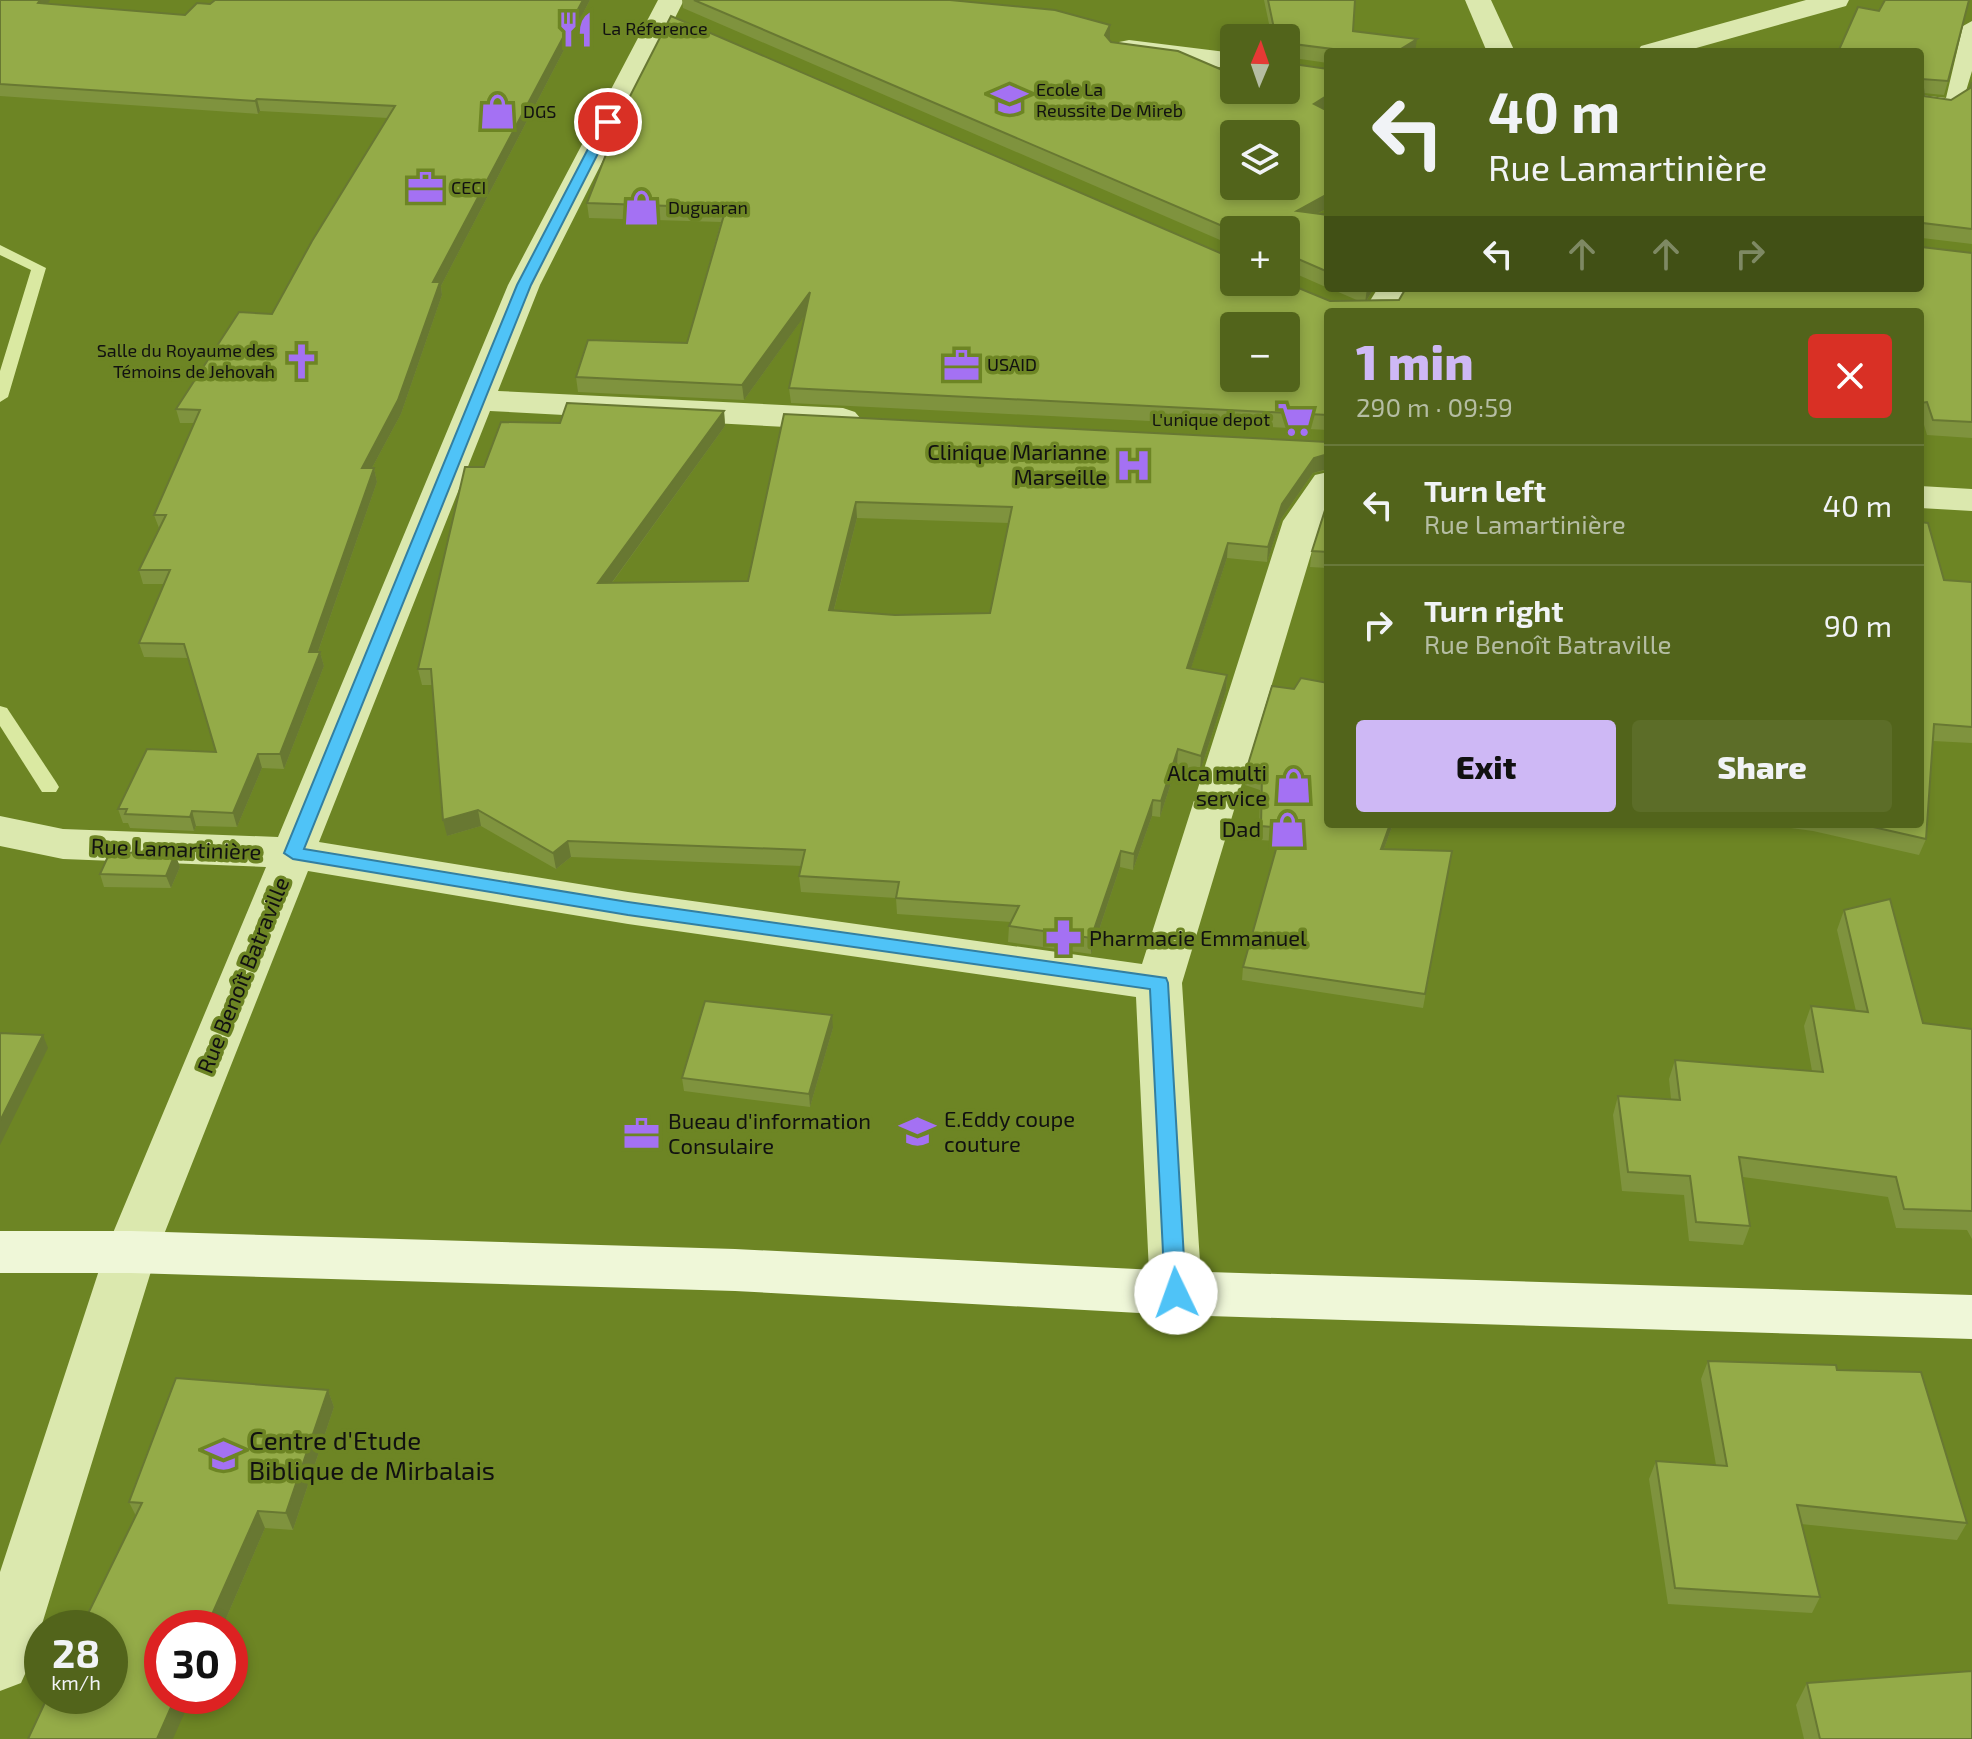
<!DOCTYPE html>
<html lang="en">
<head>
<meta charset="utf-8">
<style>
	body { margin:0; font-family:"Exo 2",sans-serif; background:#5c6d28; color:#f1f3f6; height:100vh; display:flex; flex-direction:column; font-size:30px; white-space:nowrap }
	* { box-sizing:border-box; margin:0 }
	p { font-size:26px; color:#b5bda3 }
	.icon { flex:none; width:44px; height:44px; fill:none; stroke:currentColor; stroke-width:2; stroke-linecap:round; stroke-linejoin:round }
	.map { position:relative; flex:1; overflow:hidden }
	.side { position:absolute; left:1324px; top:308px; width:600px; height:520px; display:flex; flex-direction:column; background:#52641b; border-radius:8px; box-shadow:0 4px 12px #0003 }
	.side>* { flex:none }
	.hud { position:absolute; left:1324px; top:48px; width:600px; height:244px; border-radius:8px; box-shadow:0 4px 12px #0003; background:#52641b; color:#f1f3f6; overflow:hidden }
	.needle { width:52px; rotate:2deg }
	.fabs { position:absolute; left:1220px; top:24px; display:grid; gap:16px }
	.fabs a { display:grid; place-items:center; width:80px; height:80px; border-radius:8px; background:#52641b; box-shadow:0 4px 12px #0003; font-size:40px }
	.speed { position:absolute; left:24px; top:1610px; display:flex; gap:16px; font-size:40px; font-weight:700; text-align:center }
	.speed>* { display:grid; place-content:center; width:104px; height:104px; border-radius:50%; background:#52641b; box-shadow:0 4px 12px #0003; line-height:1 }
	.speed small { font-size:20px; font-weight:400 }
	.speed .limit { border:12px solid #d22; background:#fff; color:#111 }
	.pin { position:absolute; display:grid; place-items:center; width:68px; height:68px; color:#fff; margin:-34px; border:4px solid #fff; border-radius:50%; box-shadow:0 2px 8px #0007 }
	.me { position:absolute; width:88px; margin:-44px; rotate:357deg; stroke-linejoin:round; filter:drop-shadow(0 0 6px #0008) }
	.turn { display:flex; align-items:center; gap:28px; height:168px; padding:0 32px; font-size:36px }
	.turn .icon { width:104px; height:104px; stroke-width:2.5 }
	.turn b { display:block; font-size:56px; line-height:68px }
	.lanes { display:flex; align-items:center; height:76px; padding:0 32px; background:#0003; justify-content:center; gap:40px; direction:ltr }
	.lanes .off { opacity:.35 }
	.round { display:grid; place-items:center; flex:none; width:84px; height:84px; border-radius:8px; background:#5c6d28 }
	.overview { display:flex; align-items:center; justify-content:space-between; height:136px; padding:0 32px }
	h1 { font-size:48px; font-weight:800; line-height:60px; color:#ceb8f5 }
	.action { display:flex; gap:16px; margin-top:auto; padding:16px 32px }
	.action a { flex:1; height:92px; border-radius:8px; background:#ceb8f5; color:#111; font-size:32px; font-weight:800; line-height:92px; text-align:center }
	.action a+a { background:#5c6d28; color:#f1f3f6 }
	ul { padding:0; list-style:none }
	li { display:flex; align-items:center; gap:24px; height:120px; padding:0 32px; border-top:2px solid #68783a }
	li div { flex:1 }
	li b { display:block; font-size:30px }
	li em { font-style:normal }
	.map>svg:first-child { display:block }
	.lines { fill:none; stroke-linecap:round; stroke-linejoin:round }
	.stream { fill:#dae9a2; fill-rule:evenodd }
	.service { fill:#dbe8ae; fill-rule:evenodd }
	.minor { fill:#dbe8ae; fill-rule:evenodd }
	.secondary { fill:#eff7d8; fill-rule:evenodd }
	.wall { fill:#7f933e; fill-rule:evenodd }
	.shaded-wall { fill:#687832 }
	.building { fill:#94ab48; stroke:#687832; stroke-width:2; fill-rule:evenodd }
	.route { fill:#4fc3f7; stroke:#337fa1; stroke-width:2 }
	.labels { text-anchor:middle; stroke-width:7; stroke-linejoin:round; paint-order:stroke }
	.far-poi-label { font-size:18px; fill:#111; stroke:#6d8524; text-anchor:start }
	.poi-label { font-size:22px; fill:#111; stroke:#6d8524; text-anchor:end }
	.street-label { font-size:22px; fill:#111; stroke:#6d8524 }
	.near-poi-label { font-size:26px; fill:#111; stroke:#6d8524; text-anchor:start }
</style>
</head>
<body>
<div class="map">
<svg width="1972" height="1739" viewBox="0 0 1972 1739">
	<rect width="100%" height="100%" fill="#6d8524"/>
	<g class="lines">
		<g class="stream">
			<path d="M0 245 46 268 8 397 0 402V371L31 270 0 255Z"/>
			<path d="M0 706 7 708 56 782 59 787 56 792H42L0 726Z"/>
		</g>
		<path class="service" d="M1972 21V71L1963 101 1947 111 1920 107V95L1946 98 1963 26Z"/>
		<g class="minor">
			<path d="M658 0H684L540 285 498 391 843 408 855 412 861 419 855 426 843 430 490 411 319 842 628 892 1142 964 1283 521 1315 475 1328 472V510L1321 521 1182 983 1202 1293 1195 1308 1176 1315 1157 1308 1150 1293 1136 997 628 924 308 871 157 1252 30 1663 21 1683 0 1691V1572L105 1252 266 867 63 859 0 846V816L63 829 278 837 508 285Z"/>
			<path d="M1465 0H1491L1515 52H1487Z"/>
			<path d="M1806 0H1849L1846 6 1682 52H1637L1641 46Z"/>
			<path d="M1129 40 1234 53V69L1119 54 1115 48 1119 42Z"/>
			<path d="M1378 288H1410L1397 312H1363Z"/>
			<path d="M1920 486 1972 489V511L1920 508Z"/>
		</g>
		<path class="secondary" d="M0 1231H131L735 1249 1176 1271 1972 1295V1339L1176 1315 735 1291 131 1273H0Z"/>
	</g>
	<g class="wall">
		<path d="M0 0 185 15 210 4 215 0H590L441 286 442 295 401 414 372 468H374L377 482 318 652H320L324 666 284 769 262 768 237 827 196 826 194 831 130 828 128 823H123L118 809 216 752 188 658 144 657 139 643 164 584H143L139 570 159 528 154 515 194 423H180L176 409 272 314 388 118 260 111 258 114 0 96Z"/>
		<path d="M682 0H950L1110 25 1109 40 1111 42 1284 96 1283 90H1286V63L1328 69V109L1326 110 1328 111V208L1317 214 1328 215V288L1287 270 1234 230V246L683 8Z"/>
		<path d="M1264 0H1355L1353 31 1415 52H1328V63L1286 57V38H1272Z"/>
		<path d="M1920 52 1948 81 1944 95 1923 93 1924 96 1951 100 1970 88 1972 81V244L1922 238V247L1972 253V438L1927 435 1922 418H1920V312H1328V430L791 403 789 388 805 315 744 400 578 392 576 377 687 343 721 222 589 218 587 203 625 106 1234 282 1330 301H1359L1329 288H1374L1367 300 1920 288Z"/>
		<path d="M724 411 725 426 612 583 748 581 784 414 1328 442V470L1313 473 1281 519 1267 562 1227 558 1191 668 1227 675 1226 691 1200 772 1177 765 1160 817 1152 816 1133 870 1120 867 1091 954 1008 942 1009 926 1011 922 897 914 896 898 801 892 799 876 802 866 571 857 556 869 481 826 447 836 432 685H422L418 669 484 467 560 423ZM857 518 1009 523 990 613 895 615 834 610Z"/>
		<path d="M1328 503V568L1310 567 1312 551Z"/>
		<path d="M1944 580 1972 582V743L1933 741 1926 839 1919 855 1813 831 1762 824H1920Z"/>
		<path d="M1272 686 1328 824H1393L1384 849 1452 851 1423 1008 1242 980 1243 967 1279 841 1259 840 1260 790 1245 785 1246 771Z"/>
		<path d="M175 854 180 867 171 888 104 887 100 874Z"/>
		<path d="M1844 910 1923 1023 1972 1029V1239L1967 1230 1896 1228 1888 1197 1743 1177 1750 1226 1743 1245 1689 1241 1684 1195 1622 1191 1613 1115 1618 1096 1671 1099 1669 1079 1675 1060 1812 1071 1804 1026 1811 1006 1856 1011 1837 930Z"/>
		<path d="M833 1028 810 1107 684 1091 682 1078Z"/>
		<path d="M1708 1361 1837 1370 1967 1523 1957 1540 1801 1524 1820 1597 1812 1613 1668 1604 1649 1479 1656 1461 1716 1465 1701 1379Z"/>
		<path d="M328 1390 334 1407 293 1530 265 1528 222 1628H162L136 1516 129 1502Z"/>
		<path d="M1807 1683 1972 1739H1804L1796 1705Z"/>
	</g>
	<g class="shaded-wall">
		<path d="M40 0H50L41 15 38 3Z"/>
		<path d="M583 0H590L441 286 442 295 401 414 365 481 362 468 433 282Z"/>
		<path d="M1110 25V38L1104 49 1105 35Z"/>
		<path d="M1417 39 1415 52H1396Z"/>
		<path d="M1328 95V109L1313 118 1314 104Z"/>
		<path d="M257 99 260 111 258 114 255 101Z"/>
		<path d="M1328 194V208L1295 225 1297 211Z"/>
		<path d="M1289 255 1287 270 1286 271V256Z"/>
		<path d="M1367 288H1374L1365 303Z"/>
		<path d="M810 292 811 307 744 400 742 385Z"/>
		<path d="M724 411 725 426 600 599 598 583Z"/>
		<path d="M1328 454 1327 469 1313 473 1281 519 1267 562 1268 547 1282 504 1314 458Z"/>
		<path d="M374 468 377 482 313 666 309 652Z"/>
		<path d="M856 502 857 518 830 625 829 610Z"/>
		<path d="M1228 543 1227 558 1186 684 1187 668Z"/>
		<path d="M320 652 324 666 284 769 280 754Z"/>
		<path d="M1227 675 1226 691 1200 772 1201 756Z"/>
		<path d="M1178 749 1177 765 1160 817 1161 801Z"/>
		<path d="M258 754 262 768 237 827 233 813Z"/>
		<path d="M1153 800 1152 816 1133 870 1134 854Z"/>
		<path d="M478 810 481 826 447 836 443 820Z"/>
		<path d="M192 811 196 826 194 831 190 817Z"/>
		<path d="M1390 824H1393L1379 863 1381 849Z"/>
		<path d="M568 841 571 857 556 869 553 853Z"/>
		<path d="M1121 851 1120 867 1091 954V938Z"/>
		<path d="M175 854 180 867 171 888 166 876Z"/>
		<path d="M832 1015 833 1028 810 1107 809 1094Z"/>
		<path d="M43 1035 48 1048 0 1145V1121Z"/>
		<path d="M328 1390 334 1407 293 1530 286 1513Z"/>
		<path d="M258 1511 265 1528 222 1628H206Z"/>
		<path d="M176 1696H192L173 1739H157Z"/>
	</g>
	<g class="building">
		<path d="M0 0H40L38 3 185 15 197 3 210 4 215 0H583L433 282H440L398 400 362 468H374L309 652H320L280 754H258L233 813 192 811 190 817 125 814 127 809H118L147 749 216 752 184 644 139 643 170 570H139L166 515H154L200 410 176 409 239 312 272 314 312 241 395 106 257 99 255 101 0 84Z"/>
		<path d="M694 0H950L1055 10 1110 25 1105 35 1111 42 1178 51 1234 75V90H1269L1289 98 1286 85V63L1328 69V95L1314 104 1328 111V194L1297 211 1328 215V272L1289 255 1286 256V230L1234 231ZM1234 134H1286V186H1234Z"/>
		<path d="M1268 0H1355L1353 31 1417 39 1396 52H1332V49L1286 43V38H1276Z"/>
		<path d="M1885 0H1969L1948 81 1922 79 1924 96 1951 100 1970 88 1972 82V229L1922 223V247L1972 253V422L1933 420 1927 402 1920 403V312H1328V415L789 388 810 292 742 385 576 377 588 340 687 343 726 208 587 203 625 106 671 16 1234 259V282H1284L1330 301 1399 300 1406 288H1920V52H1838L1858 7 1879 11ZM1234 326H1286V378H1234Z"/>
		<path d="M567 403 724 411 598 583 748 581 784 414 1328 442V454L1314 458 1282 504 1268 547 1228 543 1187 668 1227 675 1201 756 1178 749 1161 801 1153 800 1134 854 1121 851 1091 938 1009 926 1019 906 896 898 899 882 799 876 805 850 568 841 553 853 478 810 443 820 431 669H418L465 467H484L501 422 560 423ZM856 502 1012 507 990 613 895 615 829 610Z"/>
		<path d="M1328 503V552L1312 551 1326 507Z"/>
		<path d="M1920 522 1928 523 1944 580 1972 582V727L1934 724 1926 839 1860 824H1920Z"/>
		<path d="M1301 678 1328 683V824H1390L1381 849 1452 851 1425 994 1243 967 1282 828 1261 826 1262 776 1246 771 1272 686 1294 689Z"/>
		<path d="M110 852 175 854 166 876 100 874Z"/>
		<path d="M1890 899 1923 1023 1972 1029V1211L1904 1209 1896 1177 1739 1157 1750 1226 1696 1222 1690 1176 1628 1172 1618 1096 1680 1100 1675 1060 1823 1072 1811 1006 1868 1012 1844 910Z"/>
		<path d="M705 1001 832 1015 809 1094 682 1078Z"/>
		<path d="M0 1033 43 1035 0 1121Z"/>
		<path d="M1708 1361 1836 1365 1837 1370 1921 1372 1967 1523 1797 1505 1820 1597 1675 1588 1656 1461 1727 1466Z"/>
		<path d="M176 1378 328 1390 286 1513 258 1511 206 1628H162V1696H176L157 1739H28L48 1696H110V1628H81L142 1503 129 1502Z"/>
		<path d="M1972 1671V1739H1820L1807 1683Z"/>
	</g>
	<path class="route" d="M608 119 614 122 531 285 304 849 628 902 1166 978 1168 983 1186 1293 1183 1299 1176 1302 1168 1299 1165 1293 1150 989 628 915 293 859 284 853 517 285 602 122Z"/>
	<defs>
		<symbol id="restaurant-bare" viewBox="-9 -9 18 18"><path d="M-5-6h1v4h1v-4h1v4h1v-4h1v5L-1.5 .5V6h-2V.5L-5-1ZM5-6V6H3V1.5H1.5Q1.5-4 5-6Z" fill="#a471f3" stroke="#6d8524" stroke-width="2.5" paint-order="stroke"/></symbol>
		<symbol id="school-bare" viewBox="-9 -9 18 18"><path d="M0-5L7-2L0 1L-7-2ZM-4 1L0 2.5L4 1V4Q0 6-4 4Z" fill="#a471f3" stroke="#6d8524" stroke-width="2.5" paint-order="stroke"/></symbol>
		<symbol id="shop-bare" viewBox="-9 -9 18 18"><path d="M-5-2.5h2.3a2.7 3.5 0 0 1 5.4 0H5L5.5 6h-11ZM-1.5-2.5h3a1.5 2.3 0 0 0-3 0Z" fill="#a471f3" stroke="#6d8524" stroke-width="2.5" paint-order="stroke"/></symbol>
		<symbol id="office-bare" viewBox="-9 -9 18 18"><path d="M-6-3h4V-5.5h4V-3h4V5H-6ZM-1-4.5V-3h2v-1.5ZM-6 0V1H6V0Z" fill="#a471f3" stroke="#6d8524" stroke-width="2.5" paint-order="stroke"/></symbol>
		<symbol id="church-bare" viewBox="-9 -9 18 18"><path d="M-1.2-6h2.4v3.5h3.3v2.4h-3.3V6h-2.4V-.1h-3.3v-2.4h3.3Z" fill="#a471f3" stroke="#6d8524" stroke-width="2.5" paint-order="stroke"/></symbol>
		<symbol id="supermarket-bare" viewBox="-9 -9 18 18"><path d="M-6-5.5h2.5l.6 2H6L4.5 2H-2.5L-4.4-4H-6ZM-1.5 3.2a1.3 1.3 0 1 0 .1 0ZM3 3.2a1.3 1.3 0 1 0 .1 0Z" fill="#a471f3" stroke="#6d8524" stroke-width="2.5" paint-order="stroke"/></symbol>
		<symbol id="hospital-bare" viewBox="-9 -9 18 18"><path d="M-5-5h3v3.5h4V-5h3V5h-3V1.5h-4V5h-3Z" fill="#a471f3" stroke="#6d8524" stroke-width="2.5" paint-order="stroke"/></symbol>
		<symbol id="pharmacy-bare" viewBox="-9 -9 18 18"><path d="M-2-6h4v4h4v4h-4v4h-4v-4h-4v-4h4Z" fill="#a471f3" stroke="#6d8524" stroke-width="2.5" paint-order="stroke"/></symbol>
		<symbol id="university-bare" viewBox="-9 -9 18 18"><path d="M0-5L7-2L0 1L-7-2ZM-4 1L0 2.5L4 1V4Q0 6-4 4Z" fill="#a471f3" stroke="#6d8524" stroke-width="2.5" paint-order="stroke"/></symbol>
	</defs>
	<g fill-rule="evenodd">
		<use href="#restaurant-bare" x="550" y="4" width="51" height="51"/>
		<use href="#school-bare" x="984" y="74" width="51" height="51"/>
		<use href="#shop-bare" x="472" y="86" width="51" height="51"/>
		<use href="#office-bare" x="400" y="162" width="51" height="51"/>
		<use href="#shop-bare" x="616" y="182" width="51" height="51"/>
		<use href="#church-bare" x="276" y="336" width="51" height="51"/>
		<use href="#office-bare" x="936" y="340" width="51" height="51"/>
		<use href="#supermarket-bare" x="1270" y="394" width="51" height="51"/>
		<use href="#hospital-bare" x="1108" y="440" width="51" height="51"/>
		<use href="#shop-bare" x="1268" y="760" width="51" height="51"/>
		<use href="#shop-bare" x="1262" y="804" width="51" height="51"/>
		<use href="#pharmacy-bare" x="1038" y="912" width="51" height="51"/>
		<use href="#university-bare" x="892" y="1106" width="51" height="51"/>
		<use href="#office-bare" x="616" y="1108" width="51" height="51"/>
		<use href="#school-bare" x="198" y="1430" width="51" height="51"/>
	</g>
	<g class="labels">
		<g class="far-poi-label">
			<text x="602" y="35">La Réference</text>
			<text x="1036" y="96">Ecole La<tspan x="1036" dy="21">Reussite De Mireb</tspan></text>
			<text x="523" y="118">DGS</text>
			<text x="451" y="194">CECI</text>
			<text x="668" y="214">Duguaran</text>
			<text x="275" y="357" text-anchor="end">Salle du Royaume des<tspan x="275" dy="21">Témoins de Jehovah</tspan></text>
			<text x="987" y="371">USAID</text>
			<text x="1270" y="426" text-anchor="end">L'unique depot</text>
		</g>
		<g class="poi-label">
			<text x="1107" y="460">Clinique Marianne<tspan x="1107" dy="25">Marseille</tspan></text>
			<text x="1267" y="781">Alca multi<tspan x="1267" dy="25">service</tspan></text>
			<text x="1261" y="837">Dad</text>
			<text x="1089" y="946" text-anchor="start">Pharmacie Emmanuel</text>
			<text x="944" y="1127" text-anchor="start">E.Eddy coupe<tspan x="944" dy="25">couture</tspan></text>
			<text x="668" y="1129" text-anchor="start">Bueau d'information<tspan x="668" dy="25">Consulaire</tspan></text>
		</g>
		<g class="street-label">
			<text transform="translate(176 849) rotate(2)" y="8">Rue Lamartinière</text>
			<text transform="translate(243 975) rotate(-68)" y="8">Rue Benoît Batraville</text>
		</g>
		<g class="near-poi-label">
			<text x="249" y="1450">Centre d'Etude<tspan x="249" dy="30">Biblique de Mirbalais</tspan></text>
		</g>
	</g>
</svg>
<div class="fabs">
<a><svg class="needle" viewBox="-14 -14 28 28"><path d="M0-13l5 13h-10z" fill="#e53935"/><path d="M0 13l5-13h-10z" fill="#b5bda3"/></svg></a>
<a><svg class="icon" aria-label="layers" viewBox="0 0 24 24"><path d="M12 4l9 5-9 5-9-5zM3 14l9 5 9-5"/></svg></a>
<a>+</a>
<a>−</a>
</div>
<div class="speed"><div>28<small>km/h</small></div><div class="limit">30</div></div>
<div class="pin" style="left:608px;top:122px;background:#d93025"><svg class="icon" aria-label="arrive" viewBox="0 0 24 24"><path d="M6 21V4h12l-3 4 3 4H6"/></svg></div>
<svg class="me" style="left:1176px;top:1293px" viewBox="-20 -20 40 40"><circle r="19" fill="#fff"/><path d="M0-13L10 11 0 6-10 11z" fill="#4fc3f7"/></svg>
<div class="hud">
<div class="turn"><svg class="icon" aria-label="left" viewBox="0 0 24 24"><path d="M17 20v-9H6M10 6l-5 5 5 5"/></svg><div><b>40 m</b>Rue Lamartinière</div></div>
<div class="lanes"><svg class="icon" aria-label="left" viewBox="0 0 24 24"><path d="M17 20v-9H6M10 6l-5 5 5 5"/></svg><svg class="icon off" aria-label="ahead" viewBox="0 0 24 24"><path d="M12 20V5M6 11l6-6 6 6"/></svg><svg class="icon off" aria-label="ahead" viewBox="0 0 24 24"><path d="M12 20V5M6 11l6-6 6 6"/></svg><svg class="icon off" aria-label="right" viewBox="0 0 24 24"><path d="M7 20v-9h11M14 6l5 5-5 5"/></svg></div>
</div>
<section class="side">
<div class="overview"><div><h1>1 min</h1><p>290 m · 09:59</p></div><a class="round" style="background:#d93025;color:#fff"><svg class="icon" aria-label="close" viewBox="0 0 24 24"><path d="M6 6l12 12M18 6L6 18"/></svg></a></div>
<ul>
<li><svg class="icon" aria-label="left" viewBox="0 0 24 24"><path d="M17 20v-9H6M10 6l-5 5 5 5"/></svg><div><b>Turn left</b><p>Rue Lamartinière</p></div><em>40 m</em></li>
<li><svg class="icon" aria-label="right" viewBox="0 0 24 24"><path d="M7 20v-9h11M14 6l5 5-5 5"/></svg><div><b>Turn right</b><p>Rue Benoît Batraville</p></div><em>90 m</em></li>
</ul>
<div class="action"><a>Exit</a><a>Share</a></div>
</section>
</div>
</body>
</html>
